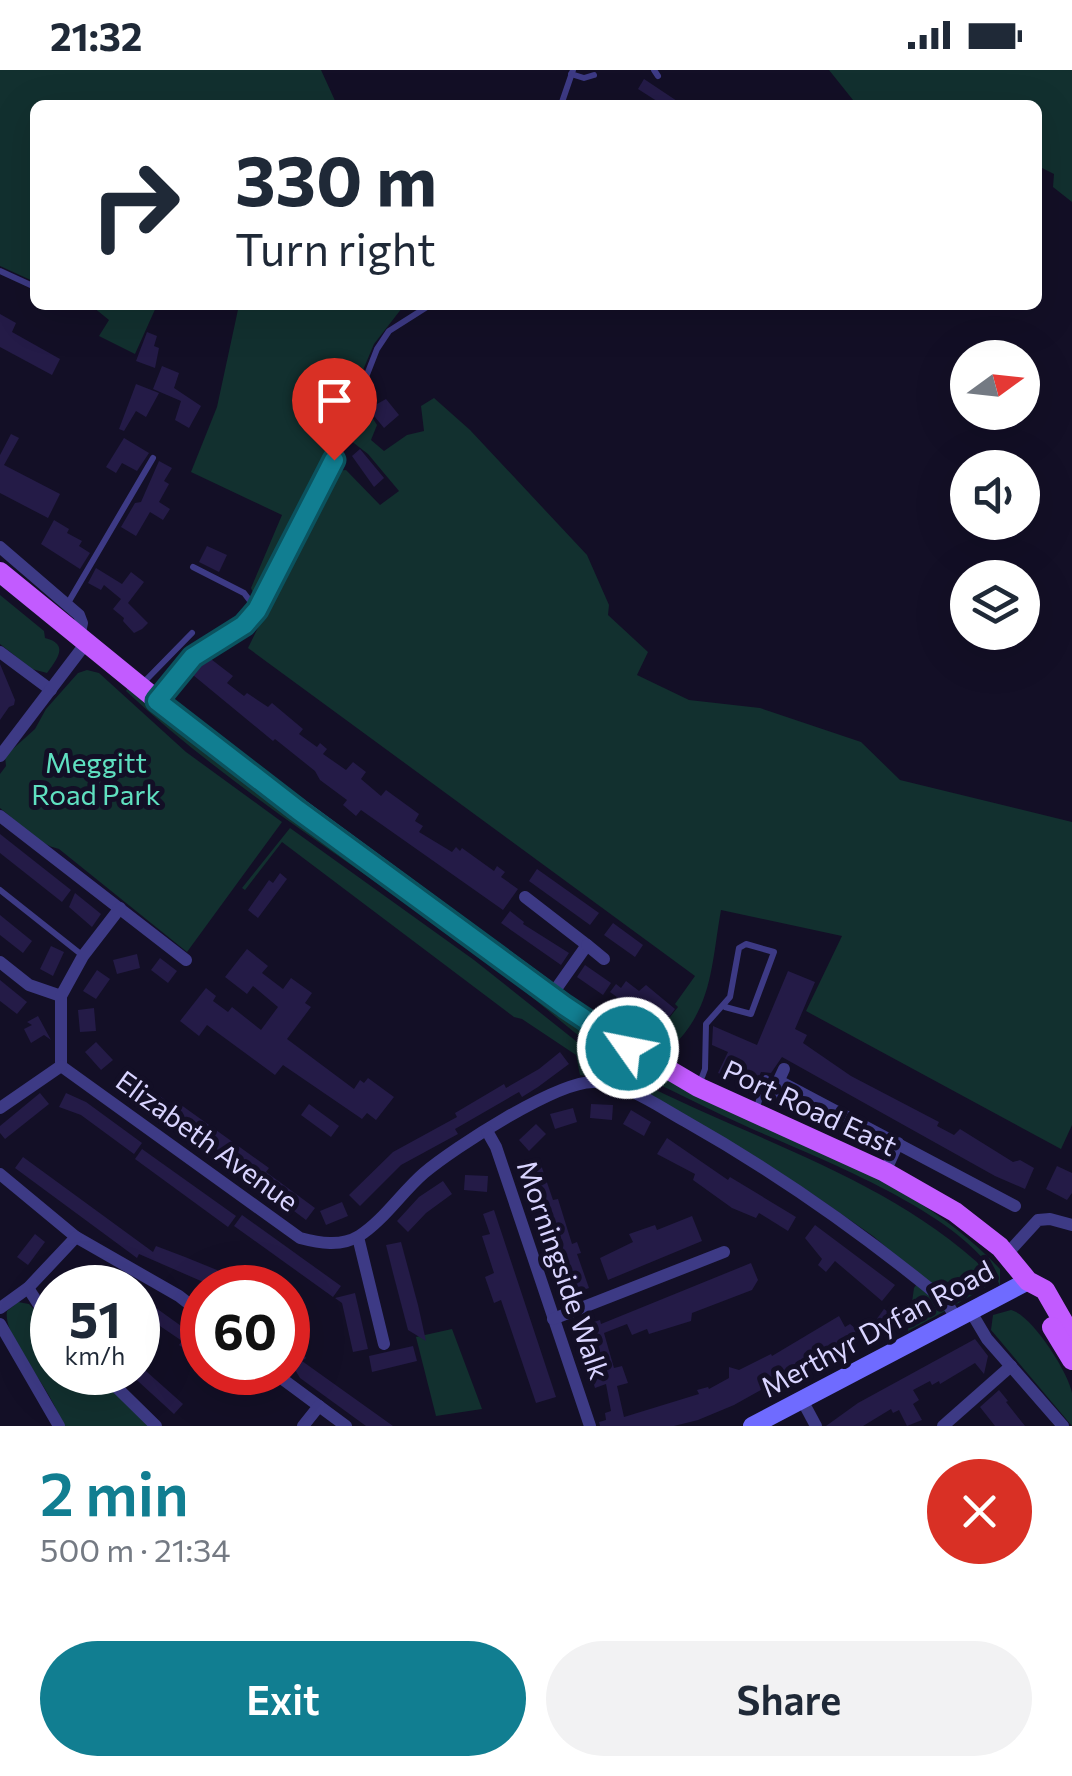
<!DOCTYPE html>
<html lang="en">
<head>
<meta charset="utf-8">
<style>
	body { margin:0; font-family:Commissioner,sans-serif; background:#f2f2f3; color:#1f2937; height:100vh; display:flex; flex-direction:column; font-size:38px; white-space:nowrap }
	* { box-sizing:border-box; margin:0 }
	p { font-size:32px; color:#747a83 }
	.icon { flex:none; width:55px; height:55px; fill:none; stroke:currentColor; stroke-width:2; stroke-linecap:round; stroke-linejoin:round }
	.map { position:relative; height:1356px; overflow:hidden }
	.side { display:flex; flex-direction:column; background:#fff; flex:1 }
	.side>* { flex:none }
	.banner { position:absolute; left:30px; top:30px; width:1012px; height:210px; border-radius:15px; box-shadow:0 10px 40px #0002; background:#fff; color:#1f2937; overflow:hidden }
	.needle { width:65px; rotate:75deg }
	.buttons { position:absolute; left:950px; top:270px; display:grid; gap:20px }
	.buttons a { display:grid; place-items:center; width:90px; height:90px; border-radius:50%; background:#fff; box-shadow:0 10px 40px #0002; font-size:50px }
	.speed { position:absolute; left:30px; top:1195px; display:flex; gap:20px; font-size:50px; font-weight:700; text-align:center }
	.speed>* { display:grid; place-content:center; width:130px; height:130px; border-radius:50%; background:#fff; box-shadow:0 10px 40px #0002; line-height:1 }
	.speed small { font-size:25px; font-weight:400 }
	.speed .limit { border:15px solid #d22; background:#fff; color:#111 }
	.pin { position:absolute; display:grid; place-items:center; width:85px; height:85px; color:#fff; margin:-102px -42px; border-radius:50% 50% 50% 0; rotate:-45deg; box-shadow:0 0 10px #0007 }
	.pin .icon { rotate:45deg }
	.me { position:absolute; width:110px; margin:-55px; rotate:303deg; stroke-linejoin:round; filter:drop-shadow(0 0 8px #0008) }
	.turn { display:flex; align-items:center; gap:35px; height:210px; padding:0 40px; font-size:45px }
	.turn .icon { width:130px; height:130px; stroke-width:2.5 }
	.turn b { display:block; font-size:70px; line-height:85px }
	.round { display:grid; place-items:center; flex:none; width:105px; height:105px; border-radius:52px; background:#f2f2f3 }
	.head { display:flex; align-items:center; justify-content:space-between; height:170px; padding:0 40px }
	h1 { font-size:60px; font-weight:600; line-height:75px; color:#117e91 }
	.action { display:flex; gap:20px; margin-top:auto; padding:20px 40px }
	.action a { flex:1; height:115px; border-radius:60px; background:#117e91; color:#fff; font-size:40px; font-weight:600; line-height:115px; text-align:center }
	.action a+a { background:#f2f2f3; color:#1f2937 }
	.status { display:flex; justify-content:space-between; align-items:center; height:70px; padding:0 50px; background:#fff; direction:ltr }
	.status svg { height:28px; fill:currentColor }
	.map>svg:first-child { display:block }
	.green { fill:#12302f }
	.building { fill:#241b47 }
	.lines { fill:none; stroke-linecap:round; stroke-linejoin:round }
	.lane { stroke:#3d3a85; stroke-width:6 }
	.street { stroke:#3d3a85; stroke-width:12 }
	.secondary { stroke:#6f6bff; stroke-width:18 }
	.primary { stroke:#c25bff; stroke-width:20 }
	.route-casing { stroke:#0b525e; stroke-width:25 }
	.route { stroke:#117e91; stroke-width:18 }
	.labels { text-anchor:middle; stroke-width:10; stroke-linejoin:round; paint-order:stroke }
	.park-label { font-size:28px; fill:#5fe0c0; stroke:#130f26 }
	.street-label { font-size:28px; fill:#d9d4ff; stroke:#130f26 }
</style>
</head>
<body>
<div class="status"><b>21:32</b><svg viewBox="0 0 49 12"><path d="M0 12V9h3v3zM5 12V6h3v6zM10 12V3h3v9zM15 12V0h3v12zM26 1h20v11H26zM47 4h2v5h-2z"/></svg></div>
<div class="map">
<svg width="1072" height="1356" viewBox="0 0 1072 1356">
	<rect width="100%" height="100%" fill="#130f26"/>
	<g class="green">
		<path d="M0 0H321L337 35H35V212L0 196Z"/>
		<path d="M829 0H1072V132L1053 117 1054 104 1038 96V35H857Z"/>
		<path d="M84 235H157L135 284 99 266 109 250 93 237 90 239Z"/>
		<path d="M239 235H402V238L374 274 312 421 295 448 255 527 251 518 282 445 191 402 217 337Z"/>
		<path d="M434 328 470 360 587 485 609 535 608 545 648 582 637 605 689 630 760 638 861 672 900 710 1072 752V1055L1061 1079 806 941 842 866 721 840C711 896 713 940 668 981L650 972 678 937 675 934 695 906 248 578 335 401 346 400 380 435 399 421 368 384 346 367 361 330 377 355 371 370 384 381 407 365 424 361 421 336Z"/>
		<path d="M0 525 44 561 45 568C69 574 58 588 47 603L32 599 0 574Z"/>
		<path d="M87 600 99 603 186 682 282 752 187 882 59 779C37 774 18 752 0 738V704L6 696 5 686 35 659 46 639 78 603Z"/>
		<path d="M128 617 639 992 631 999C602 986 575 963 550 942 521 918 491 895 460 872 348 790 228 716 126 621Z"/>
		<path d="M290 758 474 890 586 979 624 1004 622 1011 580 1005 576 985 522 949 514 947 282 772 245 820 242 818Z"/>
		<path d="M644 999 649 1002 650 999C701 1023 752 1047 802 1071 875 1106 944 1139 1000 1199V1216C975 1147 815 1087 750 1058 714 1042 680 1024 645 1008Z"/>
		<path d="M630 1007C751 1070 890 1107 991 1205V1214L955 1235 873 1166 814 1125 628 1014Z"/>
		<path d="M917 1214 947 1240 908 1261 914 1218Z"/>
		<path d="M18 1232 29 1234 52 1258V1302L97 1303 151 1356H62C56 1322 2 1268 7 1241Z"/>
		<path d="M1011 1240C1032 1245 1068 1302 1072 1323 1072 1333 1072 1346 1072 1356L991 1260 993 1245Z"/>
		<path d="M452 1259 482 1339 436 1346 416 1267Z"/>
	</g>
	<g class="building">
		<path d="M644 9 683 35H663L638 19Z"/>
		<path d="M0 244 16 253 12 262 60 289 52 305 0 277Z"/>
		<path d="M147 262 157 266 154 276 159 278 155 298 136 291Z"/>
		<path d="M162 296 179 303 174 318 201 336 189 358 175 350 181 331 153 319Z"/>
		<path d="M136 314 159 323 146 347 136 341 124 361 119 359Z"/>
		<path d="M386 329 399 345 384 358 366 336 374 330 377 334Z"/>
		<path d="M11 364 19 368 4 395 60 424 48 448 0 423V385Z"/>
		<path d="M124 368 149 383 137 401 122 393 116 403 106 397Z"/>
		<path d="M360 379 384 408 374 417 352 386Z"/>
		<path d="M159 391 172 398 164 411 169 414 159 432 170 439 163 450 150 442 136 466 121 457 135 433 141 432Z"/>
		<path d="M54 450 69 459 67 463 82 471 79 476 90 483 80 499 41 474Z"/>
		<path d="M207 476 227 485 219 502 199 492Z"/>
		<path d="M96 498 122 514 131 502 144 512 128 533 148 553 142 559 134 563 123 551 124 548 113 539 121 529 104 515 101 520 88 513Z"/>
		<path d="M207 586 233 606 227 613 244 626 247 623 268 637 272 633 303 659 299 664 317 677 320 673 327 679 323 684 346 700 353 692 366 702 361 709 381 726 386 720 419 744 415 751 423 756 419 762 452 782 456 777 460 781 462 778 494 801 497 796 505 802 501 807 518 819 503 840 361 740 356 746 343 735 347 730 320 710 315 701 275 669 273 671 193 605 196 602 192 599Z"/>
		<path d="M0 594 15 630 14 635 9 637 0 650Z"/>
		<path d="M0 764 71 820 62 832 0 783Z"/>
		<path d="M537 799 599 843 590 855 529 811Z"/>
		<path d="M280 803 287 809 258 848 248 840 269 810 273 813Z"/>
		<path d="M75 823 101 844 92 857 69 837Z"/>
		<path d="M510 841 524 852 523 854 569 883 561 895 501 853Z"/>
		<path d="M0 845 32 871 23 883 0 865Z"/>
		<path d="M613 853 643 875 635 887 604 865Z"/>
		<path d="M51 876 64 882 53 906 40 899Z"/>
		<path d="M247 879 268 896 262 903 283 919 291 908 312 923 305 933 311 937 287 969 354 1019 360 1010 364 1013 368 1008 394 1027 376 1050 367 1043 362 1049 283 995 275 1005 207 955 199 966 180 951 206 918 216 926 213 931 228 942 232 937 261 960 278 937 253 916 247 924 225 907Z"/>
		<path d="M137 884 140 898 117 904 113 890Z"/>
		<path d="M160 888 177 901 168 913 151 900Z"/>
		<path d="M585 895 611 913 603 925 577 907Z"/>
		<path d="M97 900 110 909 96 929 83 921Z"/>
		<path d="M788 901 815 912 795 959 807 965 803 973 851 1006 939 1052 937 1056 954 1065 960 1059 1013 1092 1020 1090 1034 1098 1025 1119 995 1106 782 987 771 1003 761 1002 754 1018 718 1003 728 982 712 975 713 956 757 975Z"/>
		<path d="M0 910 27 932 17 944 0 931Z"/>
		<path d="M626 911 639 921 646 915 675 939 663 955 628 930 625 933 610 922 616 914 621 918Z"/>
		<path d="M94 938 96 961 80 962 78 940Z"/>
		<path d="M38 946 51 970 44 965 31 973 24 959 32 955 27 952Z"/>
		<path d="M96 972 113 990 101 1000 85 982Z"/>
		<path d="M560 982 569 994 538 1017 522 1027 519 1022 455 1059 458 1064 401 1095 360 1136 349 1125 393 1082 457 1047 455 1043 504 1014 506 1018 539 999Z"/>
		<path d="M124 1001 174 1036 177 1032 269 1098 266 1102 315 1138 306 1150 262 1117 265 1114 164 1041 161 1046 115 1014Z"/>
		<path d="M40 1023 49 1034 5 1069 0 1063V1056Z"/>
		<path d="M66 1023 86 1032 142 1073 134 1084 81 1045 59 1037Z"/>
		<path d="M309 1034 339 1056 331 1067 301 1045Z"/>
		<path d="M591 1034 613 1035 612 1050 590 1048Z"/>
		<path d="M573 1038 577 1052 555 1059 550 1044Z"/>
		<path d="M631 1040 651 1052 644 1066 623 1054Z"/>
		<path d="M536 1054 546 1064 529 1081 519 1070Z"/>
		<path d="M667 1068 728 1110 730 1107 796 1147 788 1161 759 1143 756 1148 732 1138 693 1110 695 1104 657 1084Z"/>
		<path d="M142 1079 236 1146 228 1157 135 1089Z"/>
		<path d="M23 1087 153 1182 156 1176 185 1187 217 1200 241 1218H217L139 1184 137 1188 15 1098Z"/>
		<path d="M540 1092 553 1130 558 1129 572 1174 577 1172 581 1183 577 1184 589 1218 565 1226 532 1127 539 1125 525 1124 517 1099Z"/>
		<path d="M1057 1096 1072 1103V1123L1067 1130 1046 1119Z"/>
		<path d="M465 1105 488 1106 487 1122 464 1120Z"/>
		<path d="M443 1111 452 1124 426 1143 408 1162 397 1151 419 1127Z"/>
		<path d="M342 1132 348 1146 326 1155 320 1141Z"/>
		<path d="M494 1140 556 1327 536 1333 501 1230 494 1233 485 1207 494 1203 482 1166 490 1164 483 1144Z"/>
		<path d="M242 1145 341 1216 333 1227 234 1156Z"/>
		<path d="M692 1146 702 1171 608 1210 600 1188 633 1172 629 1164 655 1155 657 1160Z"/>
		<path d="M815 1155 895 1215 882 1231 835 1191 826 1202 818 1195 822 1189 805 1168Z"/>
		<path d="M35 1164 45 1172 28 1195 17 1187Z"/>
		<path d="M401 1172 418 1235 426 1271 408 1260 393 1203 386 1175Z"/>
		<path d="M751 1193 758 1210 752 1220 692 1243 691 1251 649 1264 647 1259 632 1265 627 1254 604 1263 614 1298 622 1296 628 1313 617 1316 624 1347 699 1324 697 1320 708 1317 709 1319 729 1308V1297L739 1300 771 1284 772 1286 839 1246 845 1257 850 1254 862 1264 734 1335 698 1350 674 1356H600L599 1352 606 1350 605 1343 611 1341 606 1314 595 1318 576 1258 600 1250 601 1254Z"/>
		<path d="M355 1223 368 1279 353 1282 342 1233 335 1228Z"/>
		<path d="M138 1225 202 1271V1292L179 1275 182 1271 138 1241Z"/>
		<path d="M884 1239 900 1250 886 1268 871 1257Z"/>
		<path d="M288 1263 306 1288 302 1291 393 1356H366L300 1308 288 1288Z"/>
		<path d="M975 1269 988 1286 984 1304 975 1293 940 1314 939 1311 932 1315 930 1311 913 1320 919 1330 913 1334 922 1350 907 1356 899 1340 893 1343 891 1339 863 1356H826L858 1333Z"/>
		<path d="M413 1276 417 1291 372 1302 369 1286Z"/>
		<path d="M138 1294 183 1334 174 1344 128 1302H138Z"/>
		<path d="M999 1320 1008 1331 1006 1332 1025 1356H995L980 1337Z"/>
	</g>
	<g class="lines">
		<g class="lane">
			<path d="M654 0 658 6"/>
			<path d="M571 4 584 8 594 5"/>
			<path d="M561 35 573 0"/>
			<path d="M0 201 35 217"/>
			<path d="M193 497 244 523 257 540"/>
			<path d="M68 533 153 388"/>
			<path d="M144 612 192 563"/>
			<path d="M161 626 193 587 244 555 257 540 332 394 377 279 389 261 430 235"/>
			<path d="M0 820 82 885"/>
			<path d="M699 1015 705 999 706 954 730 927 739 878 746 874 774 882 751 944 725 937"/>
			<path d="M757 1037 766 1008"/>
		</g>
		<g class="street">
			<path d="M0 477 79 545 82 553 79 567"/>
			<path d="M0 582 51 620"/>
			<path d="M0 686 86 573"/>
			<path d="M0 746 186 890"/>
			<path d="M525 827 587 875 551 926"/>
			<path d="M587 875 604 889"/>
			<path d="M0 892 29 915 61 926"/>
			<path d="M61 996 300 1168C319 1173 341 1177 359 1166 383 1151 402 1122 424 1103 454 1078 559 1009 596 1012 628 1014 658 1036 685 1051 779 1104 864 1164 946 1232L957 1249"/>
			<path d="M61 996V926L83 886 120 838"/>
			<path d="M779 1011 1015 1136"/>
			<path d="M772 1025 784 999"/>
			<path d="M0 1038 61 996"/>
			<path d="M487 1061 496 1077 590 1356"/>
			<path d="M885 1102 898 1073"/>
			<path d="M0 1104 76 1167 179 1226 202 1244"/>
			<path d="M358 1167 384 1274"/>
			<path d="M1007 1184 1038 1150 1050 1149 1072 1155"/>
			<path d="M28 1218 52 1255"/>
			<path d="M0 1238 28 1218 76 1167"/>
			<path d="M971 1242 987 1269 1063 1356"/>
			<path d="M553 1249 724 1182"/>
			<path d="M0 1254 59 1356"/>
			<path d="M101 1302 156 1356"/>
			<path d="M273 1302 346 1356"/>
			<path d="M802 1330 816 1356"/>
			<path d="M303 1356 319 1336"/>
			<path d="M943 1356 1011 1296"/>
		</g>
		<path class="secondary" d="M752 1356 1028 1211"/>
		<g class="primary">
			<path d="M0 502 206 670 598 958 698 1017 885 1102 955 1142 1000 1177 1028 1211 1045 1220 1072 1267"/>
			<path d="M1052 1257 1072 1290"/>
		</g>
	</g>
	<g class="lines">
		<defs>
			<path id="route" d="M334 390 257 540 244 555 193 587 157 631 298 740 565 936 628 978"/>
		</defs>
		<use href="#route" class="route-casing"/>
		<use href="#route" class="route"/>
	</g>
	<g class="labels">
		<g class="park-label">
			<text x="96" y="703">Meggitt<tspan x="96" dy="32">Road Park</tspan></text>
		</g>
		<g class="street-label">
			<text transform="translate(810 1038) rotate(25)" y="10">Port Road East</text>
			<text transform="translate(207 1071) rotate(36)" y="10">Elizabeth Avenue</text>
			<text transform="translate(563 1200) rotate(71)" y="10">Morningside Walk</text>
			<text transform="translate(877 1259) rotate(-28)" y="10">Merthyr Dyfan Road</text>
		</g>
	</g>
</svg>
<div class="buttons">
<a><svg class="needle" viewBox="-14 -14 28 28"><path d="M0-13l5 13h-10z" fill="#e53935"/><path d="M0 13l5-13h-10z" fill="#747a83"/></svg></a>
<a><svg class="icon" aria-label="sound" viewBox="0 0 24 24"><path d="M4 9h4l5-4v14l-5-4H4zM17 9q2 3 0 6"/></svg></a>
<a><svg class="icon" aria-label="layers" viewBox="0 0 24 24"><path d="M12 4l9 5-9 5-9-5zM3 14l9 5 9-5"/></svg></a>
</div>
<div class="speed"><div>51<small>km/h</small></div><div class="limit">60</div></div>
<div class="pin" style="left:334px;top:390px;background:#d93025"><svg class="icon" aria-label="arrive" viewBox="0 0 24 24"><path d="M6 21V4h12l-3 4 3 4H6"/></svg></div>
<svg class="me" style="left:628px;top:978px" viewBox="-20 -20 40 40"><circle r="17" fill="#117e91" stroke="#fff" stroke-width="3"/><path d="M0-11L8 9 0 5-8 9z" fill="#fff"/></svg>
<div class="banner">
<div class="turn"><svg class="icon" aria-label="right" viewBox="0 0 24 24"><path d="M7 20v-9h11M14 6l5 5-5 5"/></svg><div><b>330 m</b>Turn right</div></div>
</div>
</div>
<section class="side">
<div class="head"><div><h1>2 min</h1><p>500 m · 21:34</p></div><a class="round" style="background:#d93025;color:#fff"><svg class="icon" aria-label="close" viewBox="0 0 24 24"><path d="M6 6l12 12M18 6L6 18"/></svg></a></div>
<div class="action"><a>Exit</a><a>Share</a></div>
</section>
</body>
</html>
